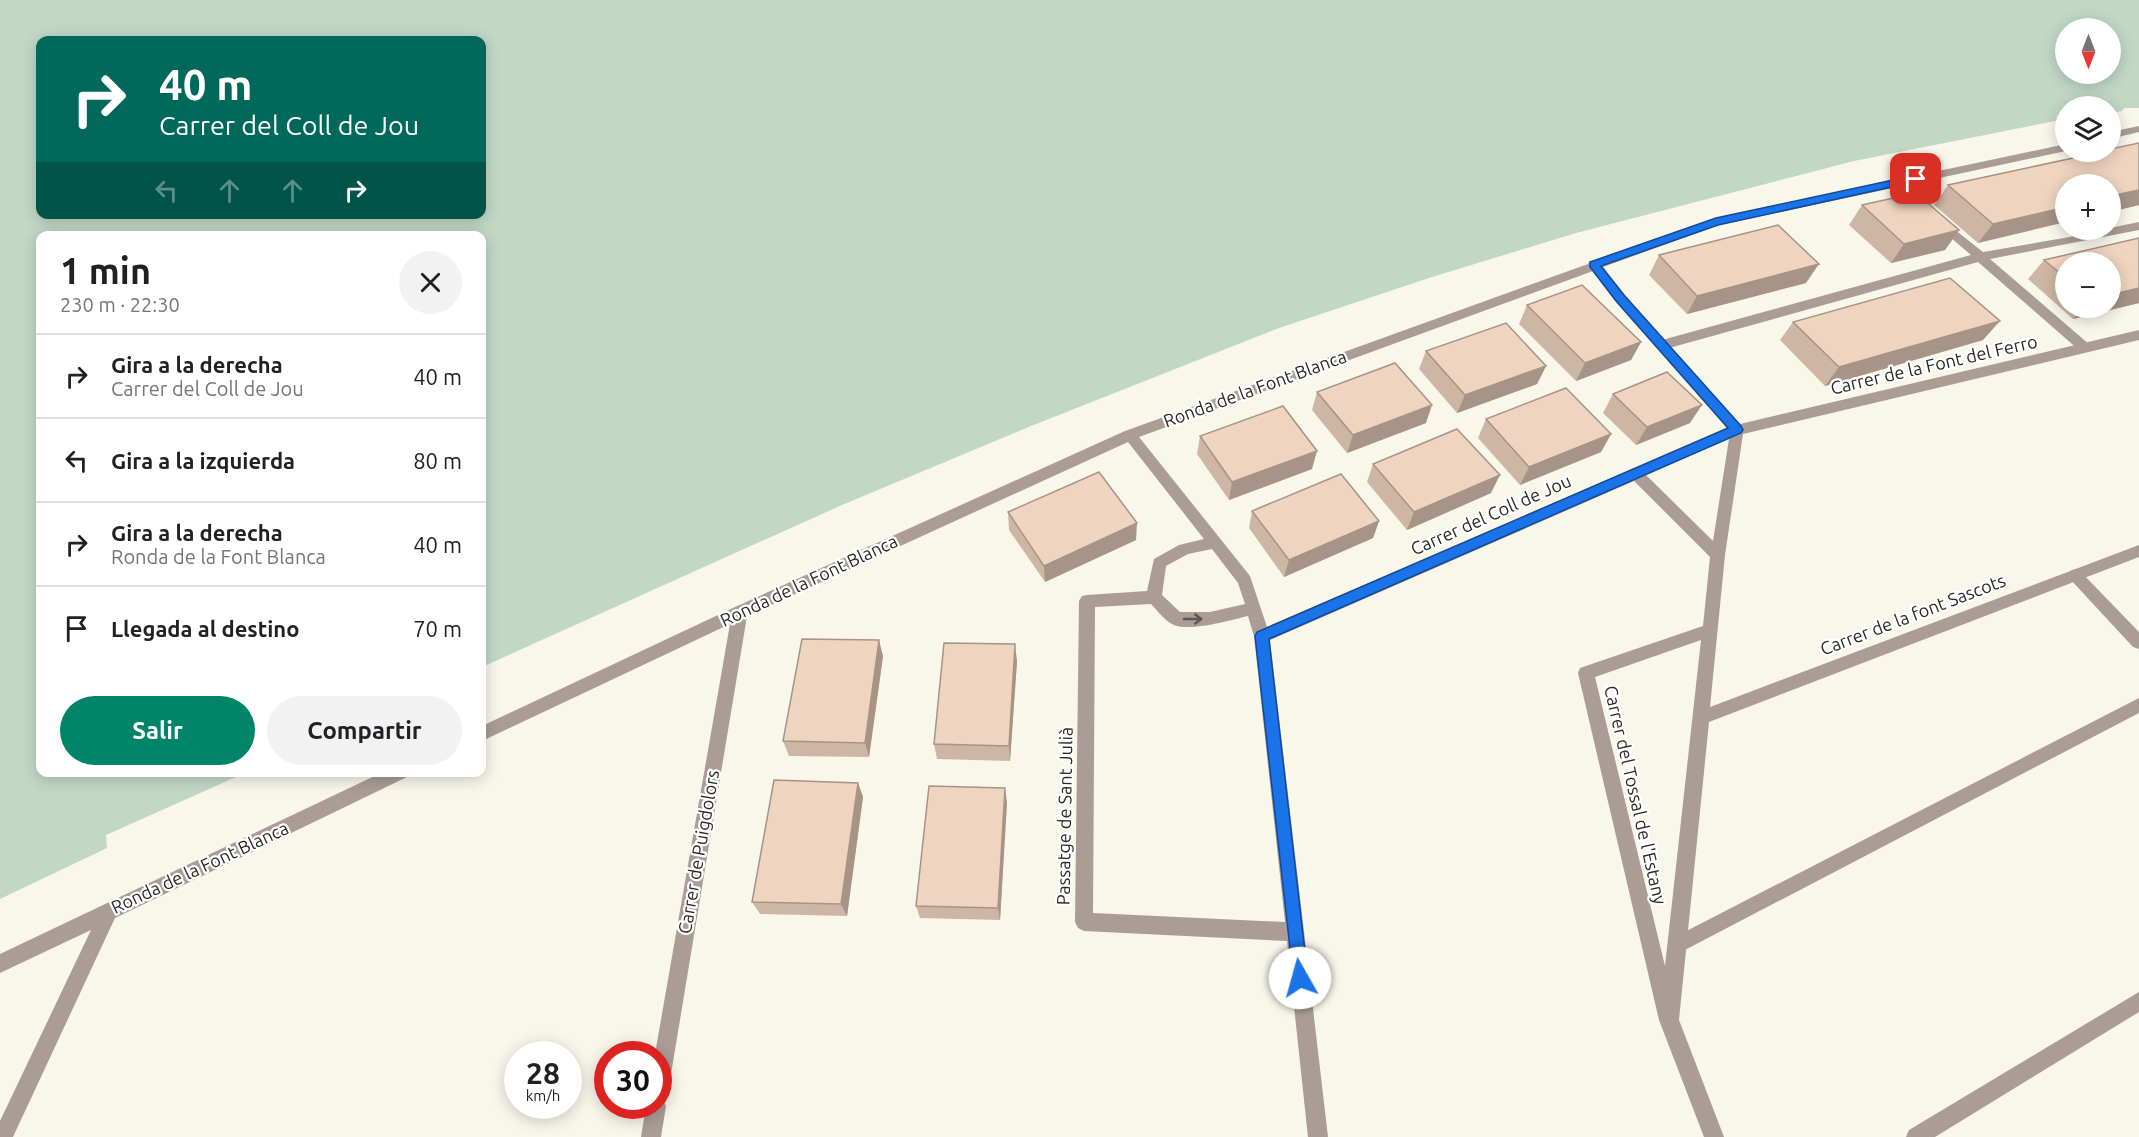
<!DOCTYPE html>
<html lang="es">
<head>
<meta charset="utf-8">
<style>
	body { margin:0; font-family:Ubuntu,sans-serif; background:#f2f2f2; color:#202124; height:100vh; display:flex; flex-direction:column; font-size:22px; white-space:nowrap }
	* { box-sizing:border-box; margin:0 }
	p { font-size:20px; color:#757577 }
	.icon { flex:none; width:33px; height:33px; fill:none; stroke:currentColor; stroke-width:2; stroke-linecap:round; stroke-linejoin:round }
	.map { position:relative; flex:1; overflow:hidden }
	.details { position:absolute; left:36px; top:231px; width:450px; height:546px; display:flex; flex-direction:column; background:#fff; border-radius:12px; box-shadow:0 3px 15px #0003 }
	.details>* { flex:none }
	.guide { position:absolute; left:36px; top:36px; width:450px; height:183px; border-radius:12px; box-shadow:0 3px 15px #0003; background:#00695c; color:#fff; overflow:hidden }
	.needle { width:39px; rotate:180deg }
	.buttons { position:absolute; left:2055px; top:18px; display:grid; gap:12px }
	.buttons a { display:grid; place-items:center; width:66px; height:66px; border-radius:50%; background:#fff; box-shadow:0 3px 15px #0003; font-size:30px }
	.speed { position:absolute; left:504px; top:1041px; display:flex; gap:12px; font-size:30px; font-weight:700; text-align:center }
	.speed>* { display:grid; place-content:center; width:78px; height:78px; border-radius:50%; background:#fff; box-shadow:0 3px 15px #0003; line-height:1 }
	.speed small { font-size:15px; font-weight:400 }
	.speed .limit { border:9px solid #d22; background:#fff; color:#111 }
	.pin { position:absolute; display:grid; place-items:center; width:51px; height:51px; color:#fff; margin:-26px; border-radius:12px; box-shadow:0 3px 9px #0006 }
	.me { position:absolute; width:66px; margin:-33px; rotate:353deg; stroke-linejoin:round; filter:drop-shadow(0 0 4px #0008) }
	.turn { display:flex; align-items:center; gap:21px; height:126px; padding:0 24px; font-size:27px }
	.turn .icon { width:78px; height:78px; stroke-width:2.5 }
	.turn b { display:block; font-size:42px; line-height:51px }
	.lanes { display:flex; align-items:center; height:57px; padding:0 24px; background:#0003; justify-content:center; gap:30px; direction:ltr }
	.lanes .off { opacity:.35 }
	.round { display:grid; place-items:center; flex:none; width:63px; height:63px; border-radius:32px; background:#f2f2f2 }
	.overview { display:flex; align-items:center; justify-content:space-between; height:102px; padding:0 24px }
	h1 { font-size:36px; font-weight:700; line-height:45px }
	.button { display:flex; gap:12px; margin-top:auto; padding:12px 24px }
	.button a { flex:1; height:69px; border-radius:36px; background:#018467; color:#fff; font-size:24px; font-weight:700; line-height:69px; text-align:center }
	.button a+a { background:#f2f2f2; color:#202124 }
	ul { padding:0; list-style:none }
	li { display:flex; align-items:center; gap:18px; height:84px; padding:0 24px; border-top:2px solid #e0e0e0 }
	li div { flex:1 }
	li b { display:block; font-size:22px }
	li em { font-style:normal }
	.map>svg:first-child { display:block }
	.green { fill:#c1d8c7; fill-rule:evenodd }
	.lines { fill:none; stroke-linecap:round; stroke-linejoin:round }
	.pedestrian { fill:#ab9c97; fill-rule:evenodd }
	.minor { fill:#ab9c97; fill-rule:evenodd }
	.wall { fill:#ceb6a4; fill-rule:evenodd }
	.shaded-wall { fill:#a79486 }
	.building { fill:#efd4bf; stroke:#a79486; stroke-width:1.5 }
	.oneway { stroke:#5d5652 }
	.route { fill:#1a73e8; stroke:#114b97; stroke-width:1.5 }
	.labels { text-anchor:middle; stroke-width:4.5; stroke-linejoin:round; paint-order:stroke }
	.street-label { font-size:18px; fill:#292824; stroke:#fff }
</style>
</head>
<body>
<div class="map">
<svg width="2139" height="1137" viewBox="0 0 2139 1137">
	<rect width="100%" height="100%" fill="#f9f6ea"/>
	<path class="green" d="M0 0H2139V108H2124L2122 111 2111 113 2110 106H2066L2065 119 1854 161 1576 233 1432 277 1279 328 1031 426 842 505 482 667V236H40V772L245 773 106 835 107 848 0 899ZM2110 28V74H2066V28ZM40 40H482V214H40Z"/>
	<g class="lines">
		<g class="pedestrian">
			<path d="M1894 179 1925 204V210H1917L1890 186 1888 183Z"/>
			<path d="M1940 218 1983 252 2110 230V228L2139 222V230L1990 259 2090 345 2092 348 2090 351H2080L1978 262 1662 350 1655 345 1662 340 1971 255 1936 225V219Z"/>
			<path d="M2075 569 2080 571 2139 632V649L2133 647 2070 579 2067 575 2070 571Z"/>
			<path d="M2139 698V713L1683 951 1677 954 1671 951 1668 945 1671 939Z"/>
		</g>
		<g class="minor">
			<path d="M2139 126V132L2110 139V132Z"/>
			<path d="M2066 144V151L1719 225 1603 267 1624 295 1740 424 2139 330V340L1743 434 1725 555 1710 707 2139 545V557L1709 722 1679 1020 1724 1137H1704L1659 1020 1578 673 1580 668 1703 626 1710 557 1634 481 1270 640 1328 1137H1308L1287 941 1084 931 1078 928 1075 922 1079 601 1082 596 1087 595 1147 591 1154 559 1179 545 1204 539 1128 442 747 616 668 1092 663 1100 666 1106 661 1137H641L646 1106H658V1054H655L730 624 482 741V726L735 607 1125 431 1588 264 1590 261H1597L1716 218ZM1593 271 1616 301 1727 428 1267 627 1250 576 1139 437ZM1729 439 1713 541 1646 475ZM1212 549 1238 583 1245 604 1210 612H1180L1162 595 1166 566 1188 554ZM1151 604C1157 610 1164 620 1172 624 1187 633 1231 620 1248 616L1254 636 1285 922 1093 913 1095 607ZM1701 640 1665 966 1595 677Z"/>
			<path d="M383 772H409L407 777 115 918 13 1137H0V1121L91 930 0 973V954Z"/>
			<path d="M2139 992V1012L1935 1137H1906L1909 1130Z"/>
		</g>
	</g>
	<g class="wall">
		<path d="M2139 143V205L2110 212V184L1978 243 1934 205 1948 185Z"/>
		<path d="M1862 205 1959 230 1945 250 1891 263 1849 225Z"/>
		<path d="M2139 238V303L2073 319 2028 279 2044 260ZM2066 262H2110V308H2066Z"/>
		<path d="M1659 255 1806 283 1687 314 1649 275Z"/>
		<path d="M1527 305 1641 342 1631 360 1576 381 1519 324Z"/>
		<path d="M1793 322 1983 340 1825 386 1780 340Z"/>
		<path d="M1426 351 1546 366 1537 384 1457 413 1419 369Z"/>
		<path d="M1317 392 1426 423 1347 453 1312 410Z"/>
		<path d="M1613 394 1690 423 1636 445 1603 413Z"/>
		<path d="M1486 419 1611 434 1601 452 1520 485 1478 438Z"/>
		<path d="M1200 436 1312 469 1229 500 1197 454Z"/>
		<path d="M1373 464 1491 493 1407 530 1367 482Z"/>
		<path d="M1252 511 1379 521 1373 538 1284 577 1249 528Z"/>
		<path d="M1008 512 1136 540 1045 582 1009 530Z"/>
		<path d="M883 656 869 757 789 756 783 741Z"/>
		<path d="M1017 661 1010 761 937 759 934 744Z"/>
		<path d="M858 783 863 797 847 916 760 914 752 902Z"/>
		<path d="M1007 802 1000 920 920 918 916 906Z"/>
	</g>
	<g class="shaded-wall">
		<path d="M2139 190V205L2110 212V196Z"/>
		<path d="M2066 207V222L1978 243 1993 224Z"/>
		<path d="M1959 230 1945 250 1891 263 1904 244Z"/>
		<path d="M1819 264 1806 283 1687 314 1697 296Z"/>
		<path d="M2139 288V303L2073 319 2084 308H2110V295Z"/>
		<path d="M2000 321 1983 340 1825 386 1839 367Z"/>
		<path d="M1641 342 1631 360 1576 381 1585 363Z"/>
		<path d="M1546 366 1537 384 1457 413 1465 395Z"/>
		<path d="M1432 405 1426 423 1347 453 1353 435Z"/>
		<path d="M1702 405 1690 423 1636 445 1647 427Z"/>
		<path d="M1611 434 1601 452 1520 485 1529 467Z"/>
		<path d="M1317 451 1312 469 1229 500 1232 482Z"/>
		<path d="M1500 475 1491 493 1407 530 1414 512Z"/>
		<path d="M1379 521 1373 538 1284 577 1289 560Z"/>
		<path d="M1137 523 1136 540 1045 582 1044 566Z"/>
		<path d="M879 640 883 656 869 757 865 743Z"/>
		<path d="M1015 644 1017 661 1010 761 1009 746Z"/>
		<path d="M858 783 863 797 847 916 841 904Z"/>
		<path d="M1005 788 1007 802 1000 920 998 908Z"/>
	</g>
	<g class="building">
		<path d="M2139 143V190L2110 196V184H2066V207L1993 224 1948 185 2101 152H2110V149Z"/>
		<path d="M1916 193 1959 230 1904 244 1862 205Z"/>
		<path d="M1778 225 1819 264 1697 296 1659 255Z"/>
		<path d="M2139 238V288L2110 295V262H2066V278L2044 260Z"/>
		<path d="M1950 278 2000 321 1839 367 1793 322Z"/>
		<path d="M1582 285 1641 342 1585 363 1527 305Z"/>
		<path d="M1506 323 1546 366 1465 395 1426 351Z"/>
		<path d="M1395 363 1432 405 1353 435 1317 392Z"/>
		<path d="M1667 372 1702 405 1647 427 1613 394Z"/>
		<path d="M1566 388 1611 434 1529 467 1486 419Z"/>
		<path d="M1283 406 1317 451 1232 482 1200 436Z"/>
		<path d="M1457 429 1500 475 1414 512 1373 464Z"/>
		<path d="M1099 472 1137 523 1044 566 1008 512Z"/>
		<path d="M1341 474 1379 521 1289 560 1252 511Z"/>
		<path d="M802 639 879 640 865 743 783 741Z"/>
		<path d="M944 643 1015 644 1009 746 934 744Z"/>
		<path d="M774 780 858 783 841 904 752 902Z"/>
		<path d="M929 786 1005 788 998 908 916 906Z"/>
	</g>
	<defs><path id="oneway-shaft" d="M-6 0H5M1.5-3L5.5 0L1.5 3" fill="none" stroke-width="1.6" stroke-linecap="round" stroke-linejoin="round" transform="scale(1.5)"/></defs>
	<use class="oneway" href="#oneway-shaft" transform="translate(1193 619)"/>
	<path class="route" d="M1916 175 1921 179 1919 181 1718 225 1601 266 1624 295 1741 426 1743 430 1741 433 1269 639 1308 978 1306 984 1300 986 1294 984 1255 636 1257 632 1728 428 1616 301 1590 267V262L1716 218Z"/>
	<g class="labels">
		<g class="street-label">
			<text transform="translate(1934 365) rotate(-13)" y="6">Carrer de la Font del Ferro</text>
			<text transform="translate(1255 389) rotate(-20)" y="6">Ronda de la Font Blanca</text>
			<text transform="translate(1491 515) rotate(-24)" y="6">Carrer del Coll de Jou</text>
			<text transform="translate(809 581) rotate(-25)" y="6">Ronda de la Font Blanca</text>
			<text transform="translate(1913 615) rotate(-21)" y="6">Carrer de la font Sascots</text>
			<text transform="translate(1635 795) rotate(77)" y="6">Carrer del Tossal de l'Estany</text>
			<text transform="translate(1065 816) rotate(-89)" y="6">Passatge de Sant Julià</text>
			<text transform="translate(699 852) rotate(-80)" y="6">Carrer de Puigdolors</text>
			<text transform="translate(200 868) rotate(-25)" y="6">Ronda de la Font Blanca</text>
		</g>
	</g>
</svg>
<div class="buttons">
<a><svg class="needle" viewBox="-14 -14 28 28"><path d="M0-13l5 13h-10z" fill="#e53935"/><path d="M0 13l5-13h-10z" fill="#757577"/></svg></a>
<a><svg class="icon" aria-label="layers" viewBox="0 0 24 24"><path d="M12 4l9 5-9 5-9-5zM3 14l9 5 9-5"/></svg></a>
<a>+</a>
<a>−</a>
</div>
<div class="speed"><div>28<small>km/h</small></div><div class="limit">30</div></div>
<div class="pin" style="left:1916px;top:179px;background:#d93025"><svg class="icon" aria-label="arrive" viewBox="0 0 24 24"><path d="M6 21V4h12l-3 4 3 4H6"/></svg></div>
<svg class="me" style="left:1300px;top:978px" viewBox="-20 -20 40 40"><circle r="19" fill="#fff"/><path d="M0-13L10 11 0 6-10 11z" fill="#1a73e8"/></svg>
<div class="guide">
<div class="turn"><svg class="icon" aria-label="right" viewBox="0 0 24 24"><path d="M7 20v-9h11M14 6l5 5-5 5"/></svg><div><b>40 m</b>Carrer del Coll de Jou</div></div>
<div class="lanes"><svg class="icon off" aria-label="left" viewBox="0 0 24 24"><path d="M17 20v-9H6M10 6l-5 5 5 5"/></svg><svg class="icon off" aria-label="ahead" viewBox="0 0 24 24"><path d="M12 20V5M6 11l6-6 6 6"/></svg><svg class="icon off" aria-label="ahead" viewBox="0 0 24 24"><path d="M12 20V5M6 11l6-6 6 6"/></svg><svg class="icon" aria-label="right" viewBox="0 0 24 24"><path d="M7 20v-9h11M14 6l5 5-5 5"/></svg></div>
</div>
<section class="details">
<div class="overview"><div><h1>1 min</h1><p>230 m · 22:30</p></div><a class="round"><svg class="icon" aria-label="close" viewBox="0 0 24 24"><path d="M6 6l12 12M18 6L6 18"/></svg></a></div>
<ul>
<li><svg class="icon" aria-label="right" viewBox="0 0 24 24"><path d="M7 20v-9h11M14 6l5 5-5 5"/></svg><div><b>Gira a la derecha</b><p>Carrer del Coll de Jou</p></div><em>40 m</em></li>
<li><svg class="icon" aria-label="left" viewBox="0 0 24 24"><path d="M17 20v-9H6M10 6l-5 5 5 5"/></svg><div><b>Gira a la izquierda</b></div><em>80 m</em></li>
<li><svg class="icon" aria-label="right" viewBox="0 0 24 24"><path d="M7 20v-9h11M14 6l5 5-5 5"/></svg><div><b>Gira a la derecha</b><p>Ronda de la Font Blanca</p></div><em>40 m</em></li>
<li><svg class="icon" aria-label="arrive" viewBox="0 0 24 24"><path d="M6 21V4h12l-3 4 3 4H6"/></svg><div><b>Llegada al destino</b></div><em>70 m</em></li>
</ul>
<div class="button"><a>Salir</a><a>Compartir</a></div>
</section>
</div>
</body>
</html>
